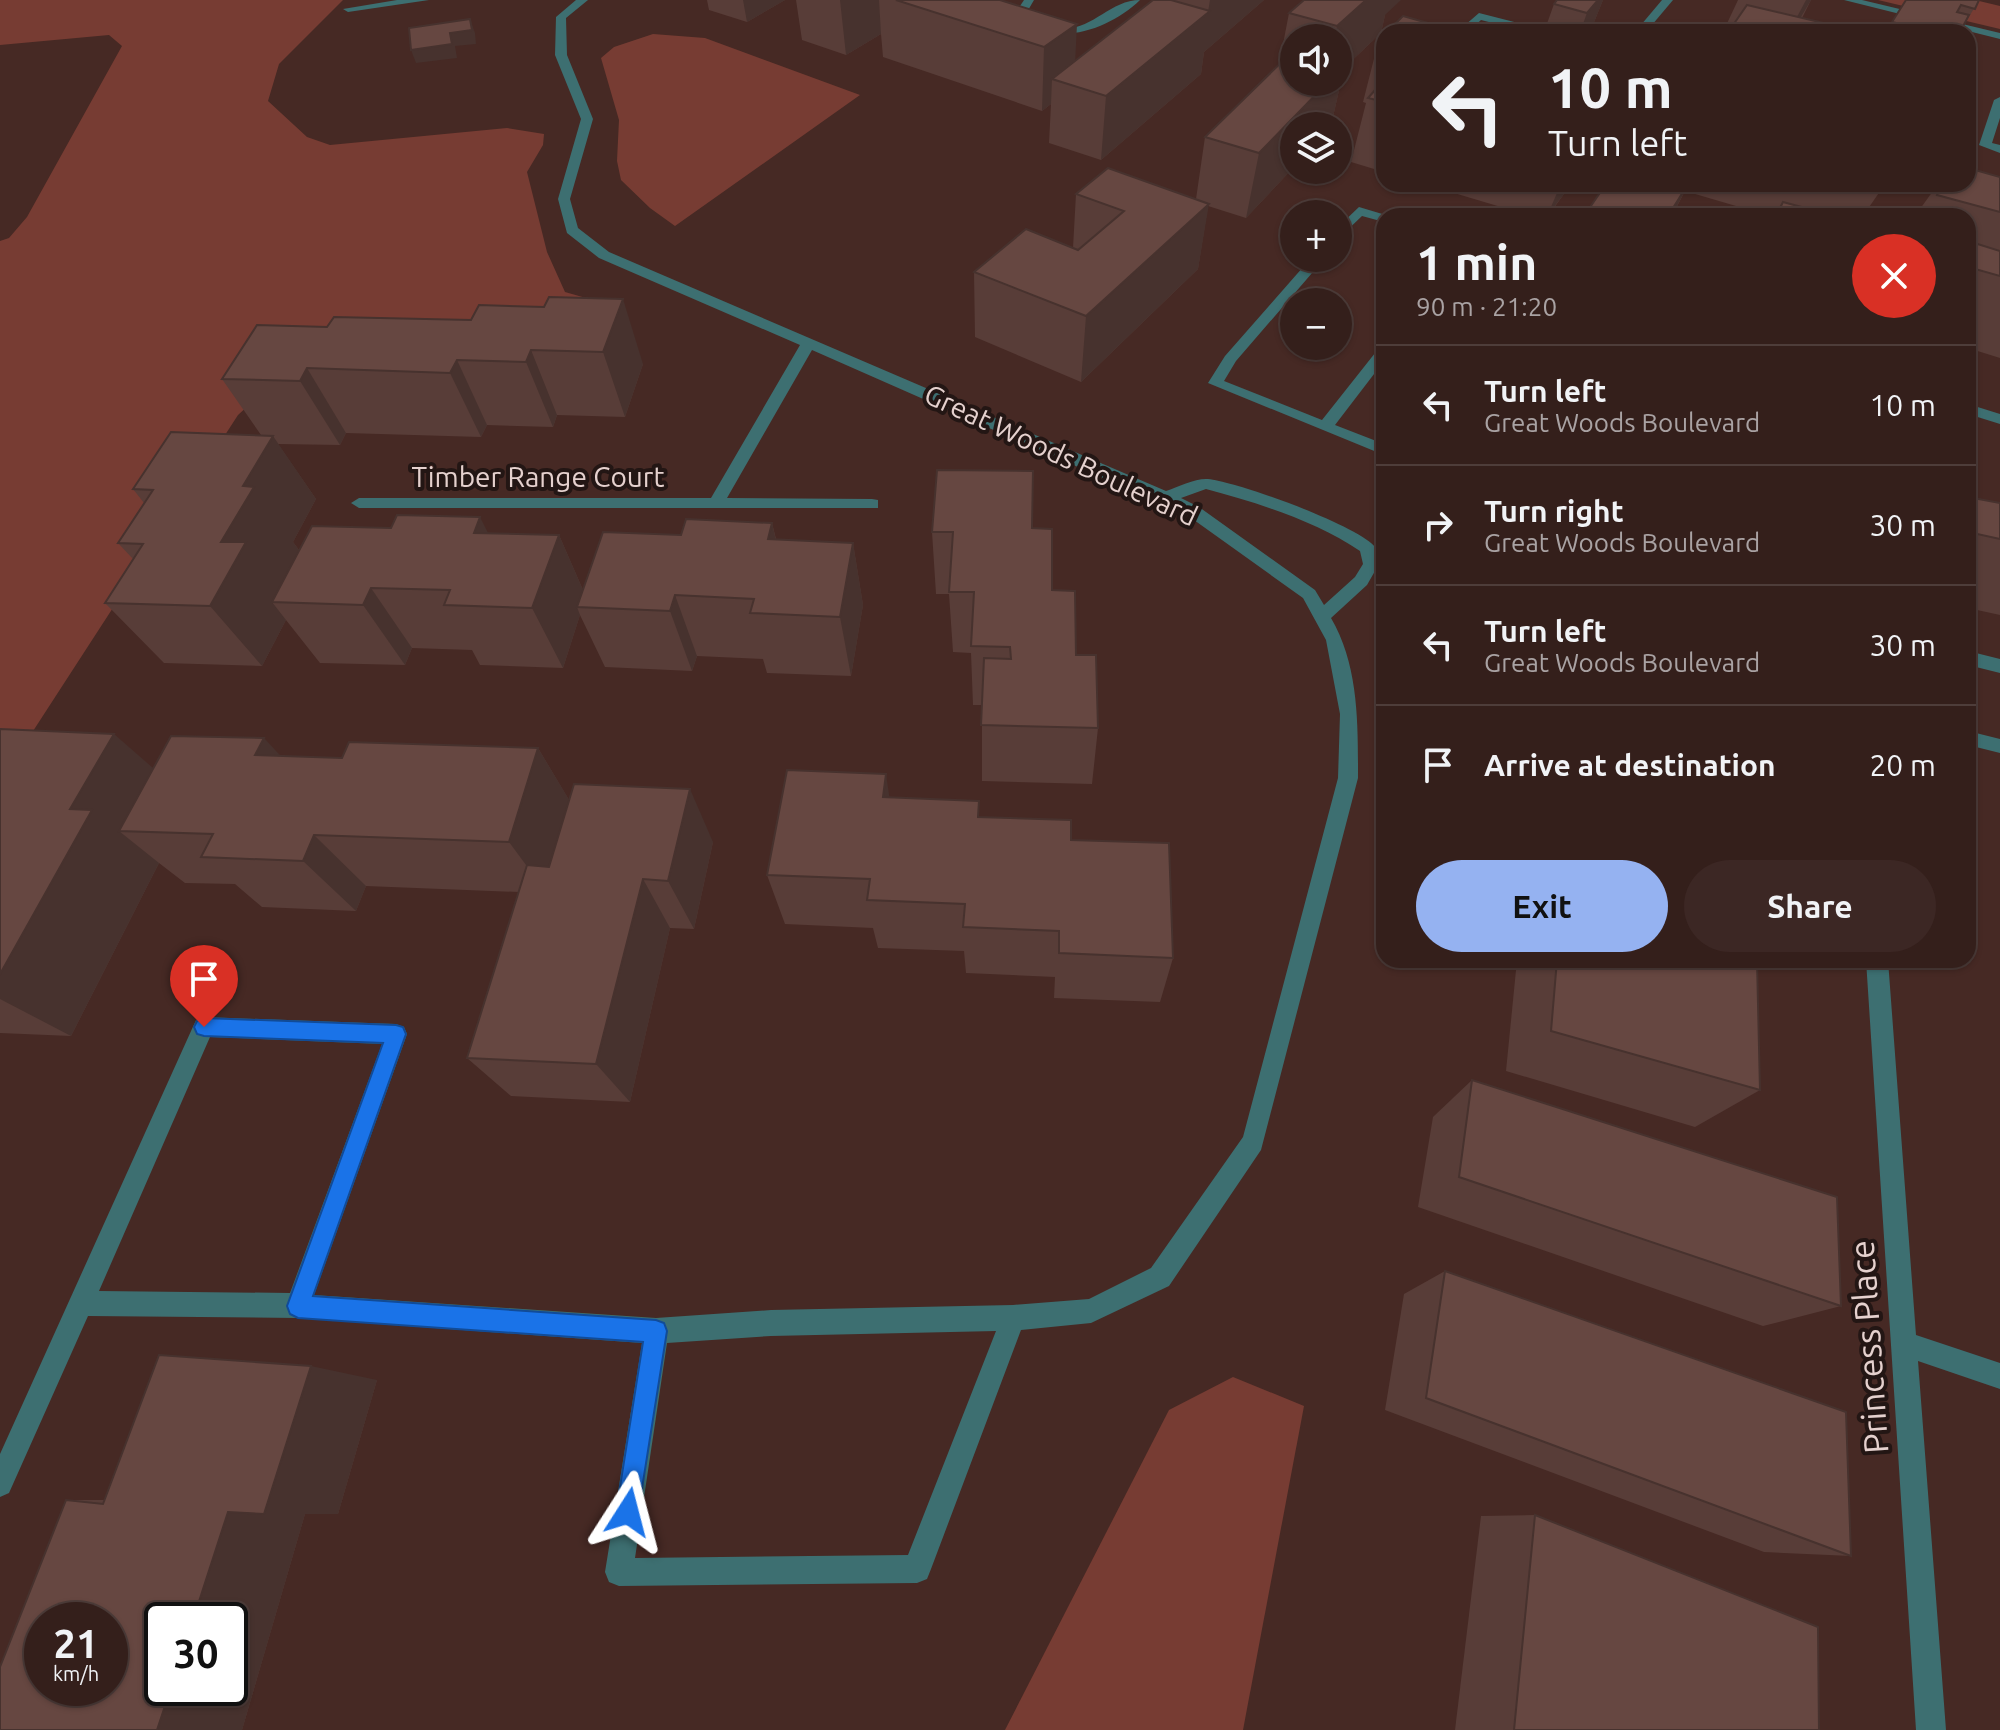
<!DOCTYPE html>
<html lang="en">
<head>
<meta charset="utf-8">
<style>
	body { margin:0; font-family:Ubuntu,sans-serif; background:#3c2724; color:#f1f3f6; height:100vh; display:flex; flex-direction:column; font-size:30px; white-space:nowrap }
	* { box-sizing:border-box; margin:0 }
	p { font-size:26px; color:#a9a2a3 }
	.icon { flex:none; width:44px; height:44px; fill:none; stroke:currentColor; stroke-width:2; stroke-linecap:round; stroke-linejoin:round }
	.map { position:relative; flex:1; overflow:hidden }
	.drawer { position:absolute; left:1376px; top:208px; width:600px; height:760px; display:flex; flex-direction:column; background:#341f1b; border-radius:24px; box-shadow:0 2px 6px #0004,0 0 0 2px #4e3d3a }
	.drawer>* { flex:none }
	.guide { position:absolute; left:1376px; top:24px; width:600px; height:168px; border-radius:24px; box-shadow:0 2px 6px #0004,0 0 0 2px #4e3d3a; background:#341f1b; color:#f1f3f6; overflow:hidden }
	.buttons { position:absolute; left:1280px; top:24px; display:grid; gap:16px }
	.buttons a { display:grid; place-items:center; width:72px; height:72px; border-radius:50%; background:#341f1b; box-shadow:0 2px 6px #0004,0 0 0 2px #4e3d3a; font-size:40px }
	.speed { position:absolute; left:24px; top:1602px; display:flex; gap:16px; font-size:40px; font-weight:700; text-align:center }
	.speed>* { display:grid; place-content:center; width:104px; height:104px; border-radius:50%; background:#341f1b; box-shadow:0 2px 6px #0004,0 0 0 2px #4e3d3a; line-height:1 }
	.speed small { font-size:20px; font-weight:400 }
	.speed .limit { border:4px solid #111; border-radius:12px; background:#fff; color:#111 }
	.pin { position:absolute; display:grid; place-items:center; width:68px; height:68px; color:#fff; margin:-82px -34px; border-radius:50% 50% 50% 0; rotate:-45deg; box-shadow:0 0 8px #0007 }
	.pin .icon { rotate:45deg }
	.me { position:absolute; width:88px; margin:-44px; rotate:9deg; stroke-linejoin:round; filter:drop-shadow(0 0 6px #0008) }
	.turn { display:flex; align-items:center; gap:28px; height:168px; padding:0 40px; font-size:36px }
	.turn .icon { width:104px; height:104px; stroke-width:2.5 }
	.turn b { display:block; font-size:56px; line-height:68px }
	.round { display:grid; place-items:center; flex:none; width:84px; height:84px; border-radius:42px; background:#3c2724 }
	.overview { display:flex; align-items:center; justify-content:space-between; height:136px; padding:0 40px }
	h1 { font-size:48px; font-weight:600; line-height:60px }
	.action { display:flex; gap:16px; margin-top:auto; padding:16px 40px }
	.action a { flex:1; height:92px; border-radius:48px; background:#95b2f1; color:#111; font-size:32px; font-weight:600; line-height:92px; text-align:center }
	.action a+a { background:#3c2724; color:#f1f3f6 }
	ul { padding:0; list-style:none }
	li { display:flex; align-items:center; gap:24px; height:120px; padding:0 40px; border-top:2px solid #4e3d3a }
	li div { flex:1 }
	li b { display:block; font-size:30px }
	li em { font-style:normal }
	.map>svg:first-child { display:block }
	.green { fill:#773c33 }
	.lines { fill:none; stroke-linecap:round; stroke-linejoin:round }
	.minor { fill:#3d6f71; fill-rule:evenodd }
	.wall { fill:#583d38; fill-rule:evenodd }
	.shaded-wall { fill:#47322e }
	.building { fill:#664741; stroke:#47322e; stroke-width:2; fill-rule:evenodd }
	.route { fill:#1a73e8; stroke:#114b97; stroke-width:2 }
	.labels { text-anchor:middle; stroke-width:8; stroke-linejoin:round; paint-order:stroke }
	.street-label { font-size:28px; fill:#e5d1ce; stroke:#231614 }
	.near-street-label { font-size:34px; fill:#e5d1ce; stroke:#231614 }
</style>
</head>
<body>
<div class="map">
<svg width="2000" height="1730" viewBox="0 0 2000 1730">
	<rect width="100%" height="100%" fill="#462924"/>
	<g class="green">
		<path d="M0 0H343L279 64 268 101 307 137 330 145 507 128 544 134 543 145 527 172 547 252 565 292 614 306 283 374 238 415 0 782V241L9 238 27 217 122 46 109 35 0 45Z"/>
		<path d="M1878 0H1975L2000 6V29Z"/>
		<path d="M653 34 705 38 860 95 675 226 650 208 621 180 617 161 619 120 601 58 614 47Z"/>
		<path d="M1233 1377 1304 1406 1243 1730H1005L1169 1410Z"/>
	</g>
	<g class="lines">
		<g class="minor">
			<path d="M397 0H429L348 12 343 9Z"/>
			<path d="M576 0H588L566 18 567 55 593 119 570 199 578 228 609 252 1166 491C1178 487 1196 478 1208 479 1238 482 1360 526 1376 548L1379 564 1367 585 1331 618C1359 666 1358 724 1358 778L1261 1150 1169 1286 1091 1323 1021 1330 931 1569 927 1579 917 1583 619 1586 609 1582 605 1572 642 1343 298 1318 88 1316 9 1493 0 1497V1454L196 1020 204 1017 396 1024 404 1027 407 1034 314 1295 656 1318 771 1310 1013 1305 1089 1299 1151 1268 1243 1137 1338 778 1340 714 1326 640 1303 598 1187 515 812 350 727 498 872 499 878 500V508H359L351 503 359 498H711L800 345 599 258 567 233 558 199 581 119 555 55 556 17ZM1206 489C1258 503 1316 521 1360 551L1363 564 1355 577 1324 605 1315 590 1199 507 1181 498ZM210 1037 382 1044 290 1293 99 1291ZM996 1331 908 1555 635 1558 667 1343 771 1336Z"/>
			<path d="M1024 0H1034L1027 12C1081 55 1100 0 1140 0 1109 30 1049 52 1016 12Z"/>
			<path d="M1662 0H1673L1646 32H1635Z"/>
			<path d="M1844 0H1862L2000 33V39Z"/>
			<path d="M1479 13 1545 30 1546 32H1528L1481 20 1468 32H1457Z"/>
			<path d="M2000 97V118L1992 143 2000 145V153L1979 145 1994 100Z"/>
			<path d="M1914 184H1934L2000 202V210Z"/>
			<path d="M1359 207 1389 216H1384V222L1362 216 1338 239V227Z"/>
			<path d="M1311 258H1325L1236 361 1224 381 1322 420 1379 348 1384 347V361L1335 425 1384 444V455L1208 383 1225 356Z"/>
			<path d="M1968 404 2000 414V424L1968 414Z"/>
			<path d="M1968 651 2000 659V673L1968 665Z"/>
			<path d="M1968 731 2000 739V753L1968 745Z"/>
			<path d="M1866 960H1888L1916 1335 2000 1363V1389L1918 1361 1946 1730H1916Z"/>
		</g>
	</g>
	<g class="wall">
		<path d="M707 0H785L747 22 709 10Z"/>
		<path d="M796 0H1000L1075 61 1153 0H1264L1204 52 1201 74 1101 160 1049 143 1051 104 1042 111 883 57 881 34 846 55 802 40Z"/>
		<path d="M1557 0H1603L1590 32H1544L1554 4Z"/>
		<path d="M1738 0H1811L1802 18 1862 32H1723Z"/>
		<path d="M1906 0H1979L1960 32H1887Z"/>
		<path d="M1289 13 1385 15 1381 33 1344 68 1331 126H1294V167L1246 218 1208 206 1198 269 1081 382 975 337 974 272 1073 248 1076 194 1196 199 1205 137 1279 65ZM1294 38H1338V82H1294Z"/>
		<path d="M1384 34V172L1351 162 1366 103 1363 102 1379 39Z"/>
		<path d="M2000 177V358L1968 348V216H1915L1938 184H1968Z"/>
		<path d="M1424 184H1568L1564 194 1548 216H1531Z"/>
		<path d="M1606 184H1885L1863 216H1770L1685 191 1672 216Z"/>
		<path d="M479 305 643 364 625 417 557 415 553 427 487 425 481 437 346 433 340 445 278 444 316 499 293 542 299 550 488 533 559 535 583 590 681 535 772 523 776 539 853 543 863 605 851 676 767 673 763 659 697 656 692 671 605 667 580 615 563 668 480 665 472 650 412 648 405 665 320 663 286 620 262 666 164 663 105 603 133 559 118 543 144 503 133 489 261 435 222 379 327 327 471 320Z"/>
		<path d="M1968 497 2000 503V615L1968 608Z"/>
		<path d="M1032 528 1098 728 1092 784 982 781V705H973L971 653 953 652 949 594H936L932 532Z"/>
		<path d="M0 729 153 769 280 756 342 758 538 748 569 800 713 842 694 929 670 928 630 1102 511 1096 467 1058 519 892 366 886 356 911 262 907 235 884 185 883 159 863 71 1036 0 1033Z"/>
		<path d="M889 798 980 817 1071 840 1173 958 1160 1002 1054 998 1055 977 966 973 964 951 878 948 873 928 785 924 767 875Z"/>
		<path d="M1517 960H1757L1760 1090 1695 1127 1506 1071Z"/>
		<path d="M1472 1080 1841 1306 1763 1326 1418 1207 1433 1117Z"/>
		<path d="M1445 1271 1851 1556 1764 1552 1385 1410 1404 1294Z"/>
		<path d="M377 1380 338 1514H305L242 1730 66 1500H105Z"/>
		<path d="M1535 1515 1819 1730H1455L1481 1516Z"/>
	</g>
	<g class="shaded-wall">
		<path d="M743 0H785L747 22Z"/>
		<path d="M840 0H879L881 34 846 55Z"/>
		<path d="M1210 0H1264L1204 52 1201 74 1101 160 1106 96 1208 12Z"/>
		<path d="M1366 0H1401L1385 15 1381 33 1344 68 1331 126H1294V167L1246 218 1259 153 1325 82H1338V38H1335L1337 26Z"/>
		<path d="M1598 0H1603L1590 32H1580L1587 13Z"/>
		<path d="M1806 0H1811L1792 32H1789Z"/>
		<path d="M470 19 475 33 476 44 455 46 457 58 416 63 411 50 450 33Z"/>
		<path d="M1077 24 1074 86 1052 79 1051 104 1042 111 1044 47Z"/>
		<path d="M1561 184H1568L1564 194 1547 216Z"/>
		<path d="M1688 184 1672 216H1668Z"/>
		<path d="M1209 204 1198 269 1081 382 1086 316Z"/>
		<path d="M623 299 643 364 625 417 603 352Z"/>
		<path d="M531 350 557 415 553 427 526 362Z"/>
		<path d="M457 360 487 425 481 437 450 373Z"/>
		<path d="M307 368 346 433 340 445 300 381Z"/>
		<path d="M273 436 316 499 293 542 299 550 272 602 286 620 262 666 210 606 221 542 243 486Z"/>
		<path d="M480 517 512 580 474 533Z"/>
		<path d="M772 523 786 585 768 539Z"/>
		<path d="M559 535 586 597 577 607 580 615 563 668 532 608Z"/>
		<path d="M853 543 863 605 851 676 840 617Z"/>
		<path d="M371 588 412 648 405 665 363 605Z"/>
		<path d="M675 595 697 656 692 671 670 611Z"/>
		<path d="M114 734 177 789 119 831 159 863 71 1036 0 999V974L70 809Z"/>
		<path d="M264 738 316 794 255 755Z"/>
		<path d="M538 748 571 803 546 892 509 842Z"/>
		<path d="M886 774 894 828 883 797Z"/>
		<path d="M690 789 713 842 694 929 668 881Z"/>
		<path d="M314 835 366 886 356 911 303 861Z"/>
		<path d="M643 879 670 928 630 1102 596 1064Z"/>
		<path d="M311 1366 377 1380 338 1514H305L242 1730H157L171 1688H230V1620H193L228 1512Z"/>
	</g>
	<g class="building">
		<path d="M896 0H1000L1077 24 1044 47Z"/>
		<path d="M1153 0H1171L1210 11 1106 96 1052 79Z"/>
		<path d="M1304 0H1366L1337 26 1289 13Z"/>
		<path d="M1557 0H1598L1587 13 1554 4Z"/>
		<path d="M1906 0H1979L1975 9 1961 5 1957 12 1969 15 1960 32H1933L1892 22Z"/>
		<path d="M1747 5 1862 32H1749L1731 28Z"/>
		<path d="M1403 16 1460 32H1387Z"/>
		<path d="M470 19 472 30 450 33 452 44 411 50 409 28Z"/>
		<path d="M1294 50V82H1328L1259 153 1205 137Z"/>
		<path d="M1338 62 1346 64 1338 72Z"/>
		<path d="M1384 80V102L1368 98Z"/>
		<path d="M1108 168 1209 204 1086 316 974 272 1026 229 1078 250 1124 211 1076 194Z"/>
		<path d="M1968 168 2000 177V212L1937 195 1942 184H1968Z"/>
		<path d="M1606 184H1688L1668 216H1584Z"/>
		<path d="M1783 202 1835 216H1776Z"/>
		<path d="M1968 241 2000 251V276L1968 267Z"/>
		<path d="M549 297 623 299 603 352 531 350 526 362 457 360 450 373 307 368 300 381 222 379 257 325 327 327 334 317 471 320 479 305 544 307Z"/>
		<path d="M171 432 273 436 243 486 254 487 221 542H246L210 606 105 603 143 544 118 543 153 490 133 489Z"/>
		<path d="M937 470 1033 471 1032 528 1052 529V590L1075 591 1076 655H1096L1098 728 981 725 984 658 1011 659 1010 647 971 646 974 592H949L953 532H932Z"/>
		<path d="M1968 497 2000 503V539L1968 532Z"/>
		<path d="M397 515 480 517 474 533 559 535 532 608 444 605 450 590 371 588 363 605 272 602 312 526 391 528Z"/>
		<path d="M686 519 772 523 768 539 853 543 840 617 750 613 754 599 675 595 670 611 577 607 603 532 681 535Z"/>
		<path d="M0 729 114 734 70 809 92 810 0 974Z"/>
		<path d="M171 736 264 738 255 755 342 758 349 742 538 748 509 842 314 835 303 861 201 857 213 834 119 831Z"/>
		<path d="M787 770 886 774 883 797 979 801 978 817 1071 820V840L1169 843 1173 958 1059 953V931L963 927 965 904 867 900 870 879 767 875Z"/>
		<path d="M574 784 690 789 668 881 643 879 596 1064 467 1058 527 865 549 867Z"/>
		<path d="M1557 960H1757L1760 1090 1551 1031Z"/>
		<path d="M1472 1080 1837 1197 1841 1306 1459 1177Z"/>
		<path d="M1445 1271 1846 1412 1851 1556 1426 1398Z"/>
		<path d="M159 1355 311 1366 264 1514 228 1512 193 1620H162V1688H171L157 1730H0V1667L66 1500 103 1504ZM42 1620H110V1688H42Z"/>
		<path d="M1535 1515 1818 1627 1819 1730H1514Z"/>
	</g>
	<path class="route" d="M204 1018 396 1025 403 1027 406 1034 313 1296 656 1320 664 1323 667 1331 637 1520 628 1524 619 1520 616 1512 643 1342 298 1318 290 1314 287 1306 383 1043 204 1036 197 1034 194 1027 197 1021Z"/>
	<g class="labels">
		<g class="street-label">
			<text transform="translate(1061 455) rotate(25)" y="10">Great Woods Boulevard</text>
			<text x="538" y="487">Timber Range Court</text>
		</g>
		<g class="near-street-label">
			<text transform="translate(1869 1347) rotate(-94)" y="12">Princess Place</text>
		</g>
	</g>
</svg>
<div class="buttons">
<a><svg class="icon" aria-label="sound" viewBox="0 0 24 24"><path d="M4 9h4l5-4v14l-5-4H4zM17 9q2 3 0 6"/></svg></a>
<a><svg class="icon" aria-label="layers" viewBox="0 0 24 24"><path d="M12 4l9 5-9 5-9-5zM3 14l9 5 9-5"/></svg></a>
<a>+</a>
<a>−</a>
</div>
<div class="speed"><div>21<small>km/h</small></div><div class="limit">30</div></div>
<div class="pin" style="left:204px;top:1027px;background:#d93025"><svg class="icon" aria-label="arrive" viewBox="0 0 24 24"><path d="M6 21V4h12l-3 4 3 4H6"/></svg></div>
<svg class="me" style="left:628px;top:1512px" viewBox="-20 -20 40 40"><path d="M0-17L14 15 0 8-14 15z" fill="#1a73e8" stroke="#fff" stroke-width="4"/></svg>
<div class="guide">
<div class="turn"><svg class="icon" aria-label="left" viewBox="0 0 24 24"><path d="M17 20v-9H6M10 6l-5 5 5 5"/></svg><div><b>10 m</b>Turn left</div></div>
</div>
<section class="drawer">
<div class="overview"><div><h1>1 min</h1><p>90 m · 21:20</p></div><a class="round" style="background:#d93025;color:#fff"><svg class="icon" aria-label="close" viewBox="0 0 24 24"><path d="M6 6l12 12M18 6L6 18"/></svg></a></div>
<ul>
<li><svg class="icon" aria-label="left" viewBox="0 0 24 24"><path d="M17 20v-9H6M10 6l-5 5 5 5"/></svg><div><b>Turn left</b><p>Great Woods Boulevard</p></div><em>10 m</em></li>
<li><svg class="icon" aria-label="right" viewBox="0 0 24 24"><path d="M7 20v-9h11M14 6l5 5-5 5"/></svg><div><b>Turn right</b><p>Great Woods Boulevard</p></div><em>30 m</em></li>
<li><svg class="icon" aria-label="left" viewBox="0 0 24 24"><path d="M17 20v-9H6M10 6l-5 5 5 5"/></svg><div><b>Turn left</b><p>Great Woods Boulevard</p></div><em>30 m</em></li>
<li><svg class="icon" aria-label="arrive" viewBox="0 0 24 24"><path d="M6 21V4h12l-3 4 3 4H6"/></svg><div><b>Arrive at destination</b></div><em>20 m</em></li>
</ul>
<div class="action"><a>Exit</a><a>Share</a></div>
</section>
</div>
</body>
</html>
